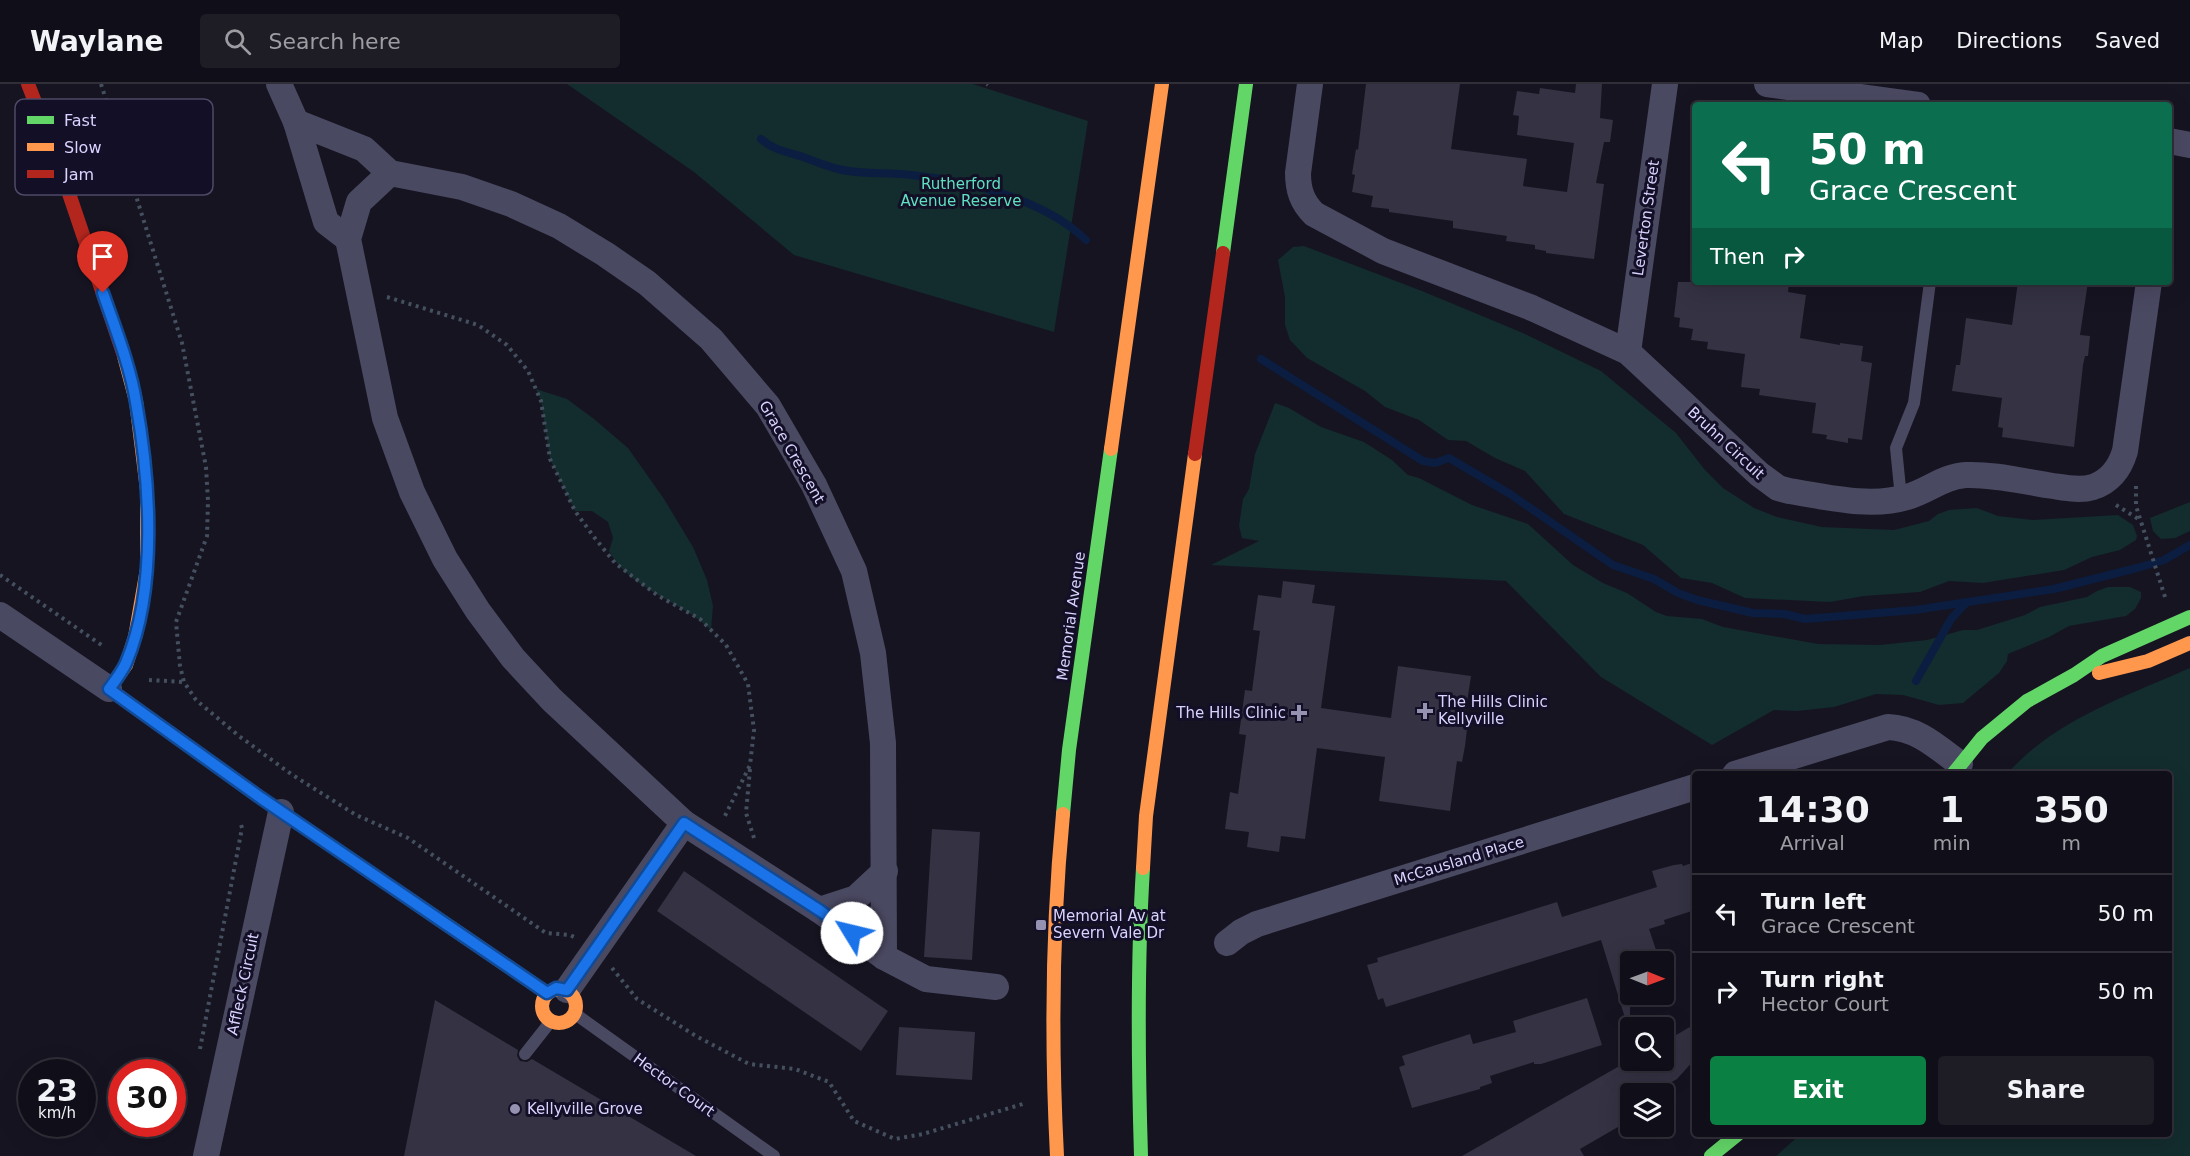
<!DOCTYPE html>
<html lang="en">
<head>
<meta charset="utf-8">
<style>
	body { margin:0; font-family:"DejaVu Sans",sans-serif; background:#1e1d26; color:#f1f3f6; height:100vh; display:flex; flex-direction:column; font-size:22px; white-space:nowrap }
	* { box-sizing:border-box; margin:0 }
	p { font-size:20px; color:#9c9ca2 }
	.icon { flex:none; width:33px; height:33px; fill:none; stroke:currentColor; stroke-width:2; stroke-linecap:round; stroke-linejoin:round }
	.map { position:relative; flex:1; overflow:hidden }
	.sheet { position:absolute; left:1692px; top:687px; width:480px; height:366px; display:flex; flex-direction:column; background:#100f19; border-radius:6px; box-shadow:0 6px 24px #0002,0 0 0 2px #302f38 }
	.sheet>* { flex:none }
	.hud { position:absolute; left:1692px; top:18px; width:480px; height:183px; border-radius:6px; box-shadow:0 6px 24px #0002,0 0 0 2px #302f38; background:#0b6e4f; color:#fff; overflow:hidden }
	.needle { width:39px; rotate:91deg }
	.fabs { position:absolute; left:1620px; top:867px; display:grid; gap:12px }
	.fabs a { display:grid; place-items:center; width:54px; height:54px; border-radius:6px; background:#100f19; box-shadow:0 6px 24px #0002,0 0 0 2px #302f38; font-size:30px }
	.speed { position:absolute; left:18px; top:975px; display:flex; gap:12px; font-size:30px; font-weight:700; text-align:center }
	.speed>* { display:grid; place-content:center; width:78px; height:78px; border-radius:50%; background:#100f19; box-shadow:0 6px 24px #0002,0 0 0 2px #302f38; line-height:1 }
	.speed small { font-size:15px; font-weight:400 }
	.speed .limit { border:9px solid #d22; background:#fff; color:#111 }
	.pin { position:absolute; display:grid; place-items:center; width:51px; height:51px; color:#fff; margin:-62px -26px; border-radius:50% 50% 50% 0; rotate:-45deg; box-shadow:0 0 6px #0007 }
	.pin .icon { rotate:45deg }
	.me { position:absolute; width:66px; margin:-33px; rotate:306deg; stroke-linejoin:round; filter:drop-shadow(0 0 4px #0008) }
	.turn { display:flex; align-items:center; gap:21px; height:126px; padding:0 18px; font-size:27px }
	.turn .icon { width:78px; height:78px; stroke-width:2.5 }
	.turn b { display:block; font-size:42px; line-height:51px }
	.then { display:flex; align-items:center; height:57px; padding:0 18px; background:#0003; gap:12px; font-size:22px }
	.eta { display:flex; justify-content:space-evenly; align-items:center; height:102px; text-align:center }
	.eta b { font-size:36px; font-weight:600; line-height:42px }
	.cta { display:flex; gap:12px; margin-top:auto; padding:12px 18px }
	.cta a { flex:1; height:69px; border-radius:6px; background:#0b8043; color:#fff; font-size:24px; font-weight:600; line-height:69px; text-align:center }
	.cta a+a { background:#1e1d26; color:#f1f3f6 }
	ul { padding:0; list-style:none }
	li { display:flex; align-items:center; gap:18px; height:78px; padding:0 18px; border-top:2px solid #302f38 }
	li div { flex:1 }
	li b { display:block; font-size:22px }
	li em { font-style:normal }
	header { display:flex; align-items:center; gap:36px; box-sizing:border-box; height:84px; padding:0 30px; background:#100f19; border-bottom:2px solid #302f38 }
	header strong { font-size:28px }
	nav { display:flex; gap:33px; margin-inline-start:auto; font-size:21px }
	.search { width:420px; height:54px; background:#1e1d26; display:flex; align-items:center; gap:15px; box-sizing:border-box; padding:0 21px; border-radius:6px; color:#9c9ca2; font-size:22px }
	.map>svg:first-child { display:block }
	.green { fill:#132c2d }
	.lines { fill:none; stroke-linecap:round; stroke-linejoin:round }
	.stream { stroke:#0b1e41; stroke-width:8 }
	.building { fill:#343243 }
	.path { stroke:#44505f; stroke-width:4; stroke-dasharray:3 4.5; stroke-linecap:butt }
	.lane { stroke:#4a4962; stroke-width:12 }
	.street { stroke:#4a4962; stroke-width:26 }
	.fast { stroke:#63d668; stroke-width:14 }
	.slow { stroke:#ff974d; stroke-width:14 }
	.jam { stroke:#b3261e; stroke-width:14 }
	.route-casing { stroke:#114b97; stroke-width:15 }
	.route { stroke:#1a73e8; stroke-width:10 }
	.poi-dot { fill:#9591b1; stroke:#130f26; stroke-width:2 }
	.labels { text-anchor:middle; stroke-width:6; stroke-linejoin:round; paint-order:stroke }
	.park-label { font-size:15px; fill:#5fe0c0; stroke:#130f26 }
	.street-label { font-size:15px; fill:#d9d4ff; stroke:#130f26 }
	.poi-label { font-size:15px; fill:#d9d4ff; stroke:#130f26; text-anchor:start }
	.key { fill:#130f26; stroke:#4e4a67; stroke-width:1.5 }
	.key-label { font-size:16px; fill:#d9d4ff }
</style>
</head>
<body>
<header>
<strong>Waylane</strong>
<div class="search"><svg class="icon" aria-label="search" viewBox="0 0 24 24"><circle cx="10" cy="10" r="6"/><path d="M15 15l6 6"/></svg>Search here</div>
<nav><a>Map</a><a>Directions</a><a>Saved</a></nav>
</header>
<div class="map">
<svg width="2190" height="1072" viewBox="0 0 2190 1072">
	<rect width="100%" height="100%" fill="#161421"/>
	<g class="green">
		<path d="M567 0H973L1088 37 1054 248 794 171 694 88Z"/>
		<path d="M1304 162 1422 207 1523 249 1601 287 1676 349 1705 386 1723 404 1754 424 1777 433 1822 443 1894 446 1929 437 1938 430 1949 426 1977 424 1998 432 2033 436 2118 431 2133 441 2137 452 2136 456 2120 466 2092 473 2064 486 1983 499 1949 497 1920 508 1864 512 1830 518 1745 514 1712 499 1681 494 1643 461 1564 430 1525 387 1495 374 1466 357 1448 356 1419 336 1385 323 1365 307 1307 274 1290 256 1285 241V213L1278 176 1293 163Z"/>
		<path d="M536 305 567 315 594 335 628 364 664 415 693 463 707 496 713 522 711 546C683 518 629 505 609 467L613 454 608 438 592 427H575L550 375 541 317Z"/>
		<path d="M1275 319 1289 324 1321 343 1364 358 1392 376 1408 391 1419 394 1472 421 1528 440 1573 481 1603 499 1627 509 1656 528 1667 532 1702 535 1723 543 1818 560 1880 561 1927 556 1963 546H1977L2025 531 2040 523 2087 513 2097 507 2108 503H2130L2141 508V514L2135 525 2126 532 2069 542 2049 553 2008 570 2007 577 1999 589 1963 619 1939 621 1903 611 1876 610 1834 623 1797 627 1774 626 1712 661 1601 593 1506 497 1211 481 1259 457 1242 454 1239 442 1243 415 1249 405 1255 370Z"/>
		<path d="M2190 418V447L2175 454 2161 455 2153 447 2150 434Z"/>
		<path d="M2190 584V1072H1776L1801 1050H2169V690H2007C2054 636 2127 612 2190 584Z"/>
	</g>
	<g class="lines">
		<g class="stream">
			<path d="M761 55C773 66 788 68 803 73 814 77 826 82 838 85 862 91 887 88 911 91 969 97 1044 115 1086 156"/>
			<path d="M1261 275 1423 377 1435 379 1449 374 1510 410 1613 481 1654 495 1678 509 1697 516 1753 529 1785 530 1805 535 1915 526 2054 505 2137 484 2164 476 2190 461"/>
			<path d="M1916 597 1951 535 1966 519"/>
		</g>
	</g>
	<g class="building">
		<path d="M1366 0H1460L1451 65 1527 75 1523 102 1567 108 1574 59 1517 51 1519 32 1513 31 1517 7 1539 10 1540 4 1575 9 1576 0H1602L1600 34 1613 36 1610 58H1604L1596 99 1604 100 1594 175 1546 169V167L1535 165V161L1506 157 1507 152 1453 144V137L1389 128V125L1371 123 1373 112 1352 108 1355 91 1352 90 1356 65 1358 66Z"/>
		<path d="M1678 198H1789L1788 208 1806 211 1800 254 1840 261V259L1863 262 1861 277 1872 279 1862 356 1848 354V359L1826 355 1827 351 1812 349 1816 319 1759 311 1760 305 1741 303 1745 270 1707 265 1708 258 1691 256 1693 245 1679 243 1680 234 1674 233Z"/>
		<path d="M2018 198H2088L2080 251 2090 252 2088 272H2085L2083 281 2074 363 2002 353 2003 344 1998 343 2002 314 1952 307 1956 281H1960L1966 234 2012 241Z"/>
		<path d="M1283 497 1315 501 1312 519 1335 522 1321 624 1391 634 1398 582 1471 592 1463 644 1467 645 1465 662 1462 678 1457 677 1450 727 1379 717 1385 673 1317 664 1305 755 1281 752 1279 768 1247 763 1249 748 1225 745 1230 708 1238 710 1246 651 1239 650 1245 606 1252 607 1260 547 1253 546 1258 511 1281 514Z"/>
		<path d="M932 745 980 748 972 876 924 873Z"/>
		<path d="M1695 778V826L1664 836 1665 840 1649 845 1657 869 1654 870 1656 878H1630V936L1626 937 1601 856 1386 923 1383 914 1378 916 1367 881 1378 878 1377 874 1557 818 1562 833 1657 803 1652 787 1674 781 1682 780 1683 782Z"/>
		<path d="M684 787 888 927 861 967 657 827Z"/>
		<path d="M1587 914 1602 961 1541 980H1534V978L1490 992 1492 999 1480 1003V1005L1412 1024 1399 983 1405 981 1402 972 1470 950 1473 960 1516 948 1513 937Z"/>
		<path d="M435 916 518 966 517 972 520 977 527 978 532 975 696 1072H404Z"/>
		<path d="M1695 940V975L1677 995 1650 1010H1630V1036L1580 1065 1584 1072H1462L1630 976H1664V958Z"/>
		<path d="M899 943 975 948 972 996 896 991Z"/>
	</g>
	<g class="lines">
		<g class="path">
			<path d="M101 0 182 259 206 383 208 417 207 452 176 538 180 582 184 598 196 616 239 652 291 690 356 731 408 754 546 849 570 851 574 853"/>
			<path d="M987 0 988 1"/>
			<path d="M387 213 478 241 507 261 528 287 541 317 550 375 575 427 594 453 615 479 657 511 700 535 726 561 748 600 754 646 750 681 724 734"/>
			<path d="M2136 402V422L2165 513"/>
			<path d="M2116 421 2140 436"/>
			<path d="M0 491 103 562"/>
			<path d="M149 596 184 598"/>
			<path d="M750 685 746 729 754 754"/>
			<path d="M612 884 637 915 696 952 749 980 795 985 829 998 854 1037 895 1055 923 1050 1026 1019"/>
			<path d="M200 965 242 744 240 737"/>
		</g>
		<g class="lane">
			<path d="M1901 414 1896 364 1914 319 1930 198"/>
			<path d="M574 929 774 1072"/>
			<path d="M525 970 551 937"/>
		</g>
		<g class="street">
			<path d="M279 0 296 38 326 138 348 155"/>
			<path d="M1310 0 1298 89C1298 106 1302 118 1314 130L1383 167 1532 224 1628 268 1759 390 1778 404 1789 407C1827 413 1870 424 1907 413 1928 407 1944 392 1966 391 1995 390 2025 398 2053 402 2066 404 2080 407 2093 403 2111 397 2120 384 2125 367L2149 198"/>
			<path d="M1767 0 1918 21"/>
			<path d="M296 38 364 65 390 89 462 103 511 120 559 142 605 170 647 199 711 255 768 322 814 401 854 487 873 569 883 659 884 873"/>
			<path d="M2169 57 2190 61"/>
			<path d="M390 89 359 118 348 155 385 334 412 408 445 475 478 527 513 574 552 616 684 739 567 906"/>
			<path d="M1628 268 1665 0"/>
			<path d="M0 531 109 605"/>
			<path d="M1735 690 1888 643C1917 644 1937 663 1960 680"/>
			<path d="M684 739 819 826 884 873 926 895 996 903"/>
			<path d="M819 826 856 814 885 787"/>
			<path d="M1227 859 1241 848 1257 840 1695 703"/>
			<path d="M206 1072 281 728"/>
		</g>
		<g class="fast">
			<path d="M1223 169 1246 0"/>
			<path d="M1953 690 1982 654 2027 617 2074 591 2102 572 2190 533"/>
			<path d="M1063 730 1069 666 1111 365"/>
			<path d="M1141 1072C1138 975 1137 880 1143 784"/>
			<path d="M1711 1072 1738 1050"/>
		</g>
		<g class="slow">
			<path d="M1111 365 1162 0"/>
			<path d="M2099 589 2148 577 2190 559"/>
			<path d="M110 604 126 581 135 553 147 485V406L136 317 124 272"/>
			<path d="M1143 784 1146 732 1195 370"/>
			<path d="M396 806 547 909"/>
			<circle cx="559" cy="922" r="17"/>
			<path d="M1057 1072C1051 957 1052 844 1063 730"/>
		</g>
		<g class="jam">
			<path d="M28 0 58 77 124 272"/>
			<path d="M1195 370 1223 169"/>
			<path d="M110 604 109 605 261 714 396 806"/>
		</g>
	</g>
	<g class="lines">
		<defs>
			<path id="route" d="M103 209C115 244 130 281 136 318 150 396 158 504 126 579 122 588 115 597 109 605L261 714 547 909 556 904 567 906 684 739 819 826 852 849"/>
		</defs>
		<use href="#route" class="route-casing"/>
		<use href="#route" class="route"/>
	</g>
	<g class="poi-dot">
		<path d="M1422 618h6v6h6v6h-6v6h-6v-6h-6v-6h6z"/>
		<path d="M1296 620h6v6h6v6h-6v6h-6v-6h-6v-6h6z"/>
		<rect x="1035" y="835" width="12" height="12" rx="3"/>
		<circle cx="515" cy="1025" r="6"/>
	</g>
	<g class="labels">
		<g class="park-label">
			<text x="961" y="105">Rutherford<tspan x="961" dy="17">Avenue Reserve</tspan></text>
		</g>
		<g class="street-label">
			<text transform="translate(1646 134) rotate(-82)" y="5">Leverton Street</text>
			<text transform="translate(1726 359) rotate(43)" y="5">Bruhn Circuit</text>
			<text transform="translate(792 368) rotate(60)" y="5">Grace Crescent</text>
			<text transform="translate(1071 532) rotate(-82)" y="5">Memorial Avenue</text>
			<text transform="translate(1459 777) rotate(-17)" y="5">McCausland Place</text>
			<text transform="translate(243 900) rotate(-78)" y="5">Affleck Circuit</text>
			<text transform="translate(674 1001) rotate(36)" y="5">Hector Court</text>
		</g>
		<g class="poi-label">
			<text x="1438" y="623">The Hills Clinic<tspan x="1438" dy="17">Kellyville</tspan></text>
			<text x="1286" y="634" text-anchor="end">The Hills Clinic</text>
			<text x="1053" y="837">Memorial Av at<tspan x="1053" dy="17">Severn Vale Dr</tspan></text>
			<text x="527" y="1030">Kellyville Grove</text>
		</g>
	</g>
	<rect x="15" y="15" width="198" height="96" rx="9" class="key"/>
	<rect x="27" y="32" width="27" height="8" fill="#63d668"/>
	<rect x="27" y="59" width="27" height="8" fill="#ff974d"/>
	<rect x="27" y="86" width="27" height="8" fill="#b3261e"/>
	<g class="key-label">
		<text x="64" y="42">Fast</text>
		<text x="64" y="69">Slow</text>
		<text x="64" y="96">Jam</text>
	</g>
</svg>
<div class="fabs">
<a><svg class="needle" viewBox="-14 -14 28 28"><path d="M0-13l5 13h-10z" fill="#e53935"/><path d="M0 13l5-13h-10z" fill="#9c9ca2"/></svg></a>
<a><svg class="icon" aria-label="search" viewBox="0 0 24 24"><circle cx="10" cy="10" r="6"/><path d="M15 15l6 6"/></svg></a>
<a><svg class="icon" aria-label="layers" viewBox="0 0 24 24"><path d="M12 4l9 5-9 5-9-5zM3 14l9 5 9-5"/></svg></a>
</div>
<div class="speed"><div>23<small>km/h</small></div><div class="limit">30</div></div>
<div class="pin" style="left:103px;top:209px;background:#d93025"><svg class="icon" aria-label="arrive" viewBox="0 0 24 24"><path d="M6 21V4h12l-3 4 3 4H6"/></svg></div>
<svg class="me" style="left:852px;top:849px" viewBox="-20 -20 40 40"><circle r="19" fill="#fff"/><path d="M0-13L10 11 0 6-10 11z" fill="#1a73e8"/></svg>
<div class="hud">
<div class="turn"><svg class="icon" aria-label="left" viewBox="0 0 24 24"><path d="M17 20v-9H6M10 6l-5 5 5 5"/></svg><div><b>50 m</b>Grace Crescent</div></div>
<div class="then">Then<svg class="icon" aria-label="right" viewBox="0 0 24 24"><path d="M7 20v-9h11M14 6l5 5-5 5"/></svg></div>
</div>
<section class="sheet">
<div class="eta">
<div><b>14:30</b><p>Arrival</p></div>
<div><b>1</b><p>min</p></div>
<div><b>350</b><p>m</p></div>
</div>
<ul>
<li><svg class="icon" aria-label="left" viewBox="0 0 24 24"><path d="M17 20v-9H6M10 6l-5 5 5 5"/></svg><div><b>Turn left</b><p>Grace Crescent</p></div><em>50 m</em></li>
<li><svg class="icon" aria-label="right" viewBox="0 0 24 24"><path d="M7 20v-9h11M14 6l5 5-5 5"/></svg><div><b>Turn right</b><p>Hector Court</p></div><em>50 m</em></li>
</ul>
<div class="cta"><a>Exit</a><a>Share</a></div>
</section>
</div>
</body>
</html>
